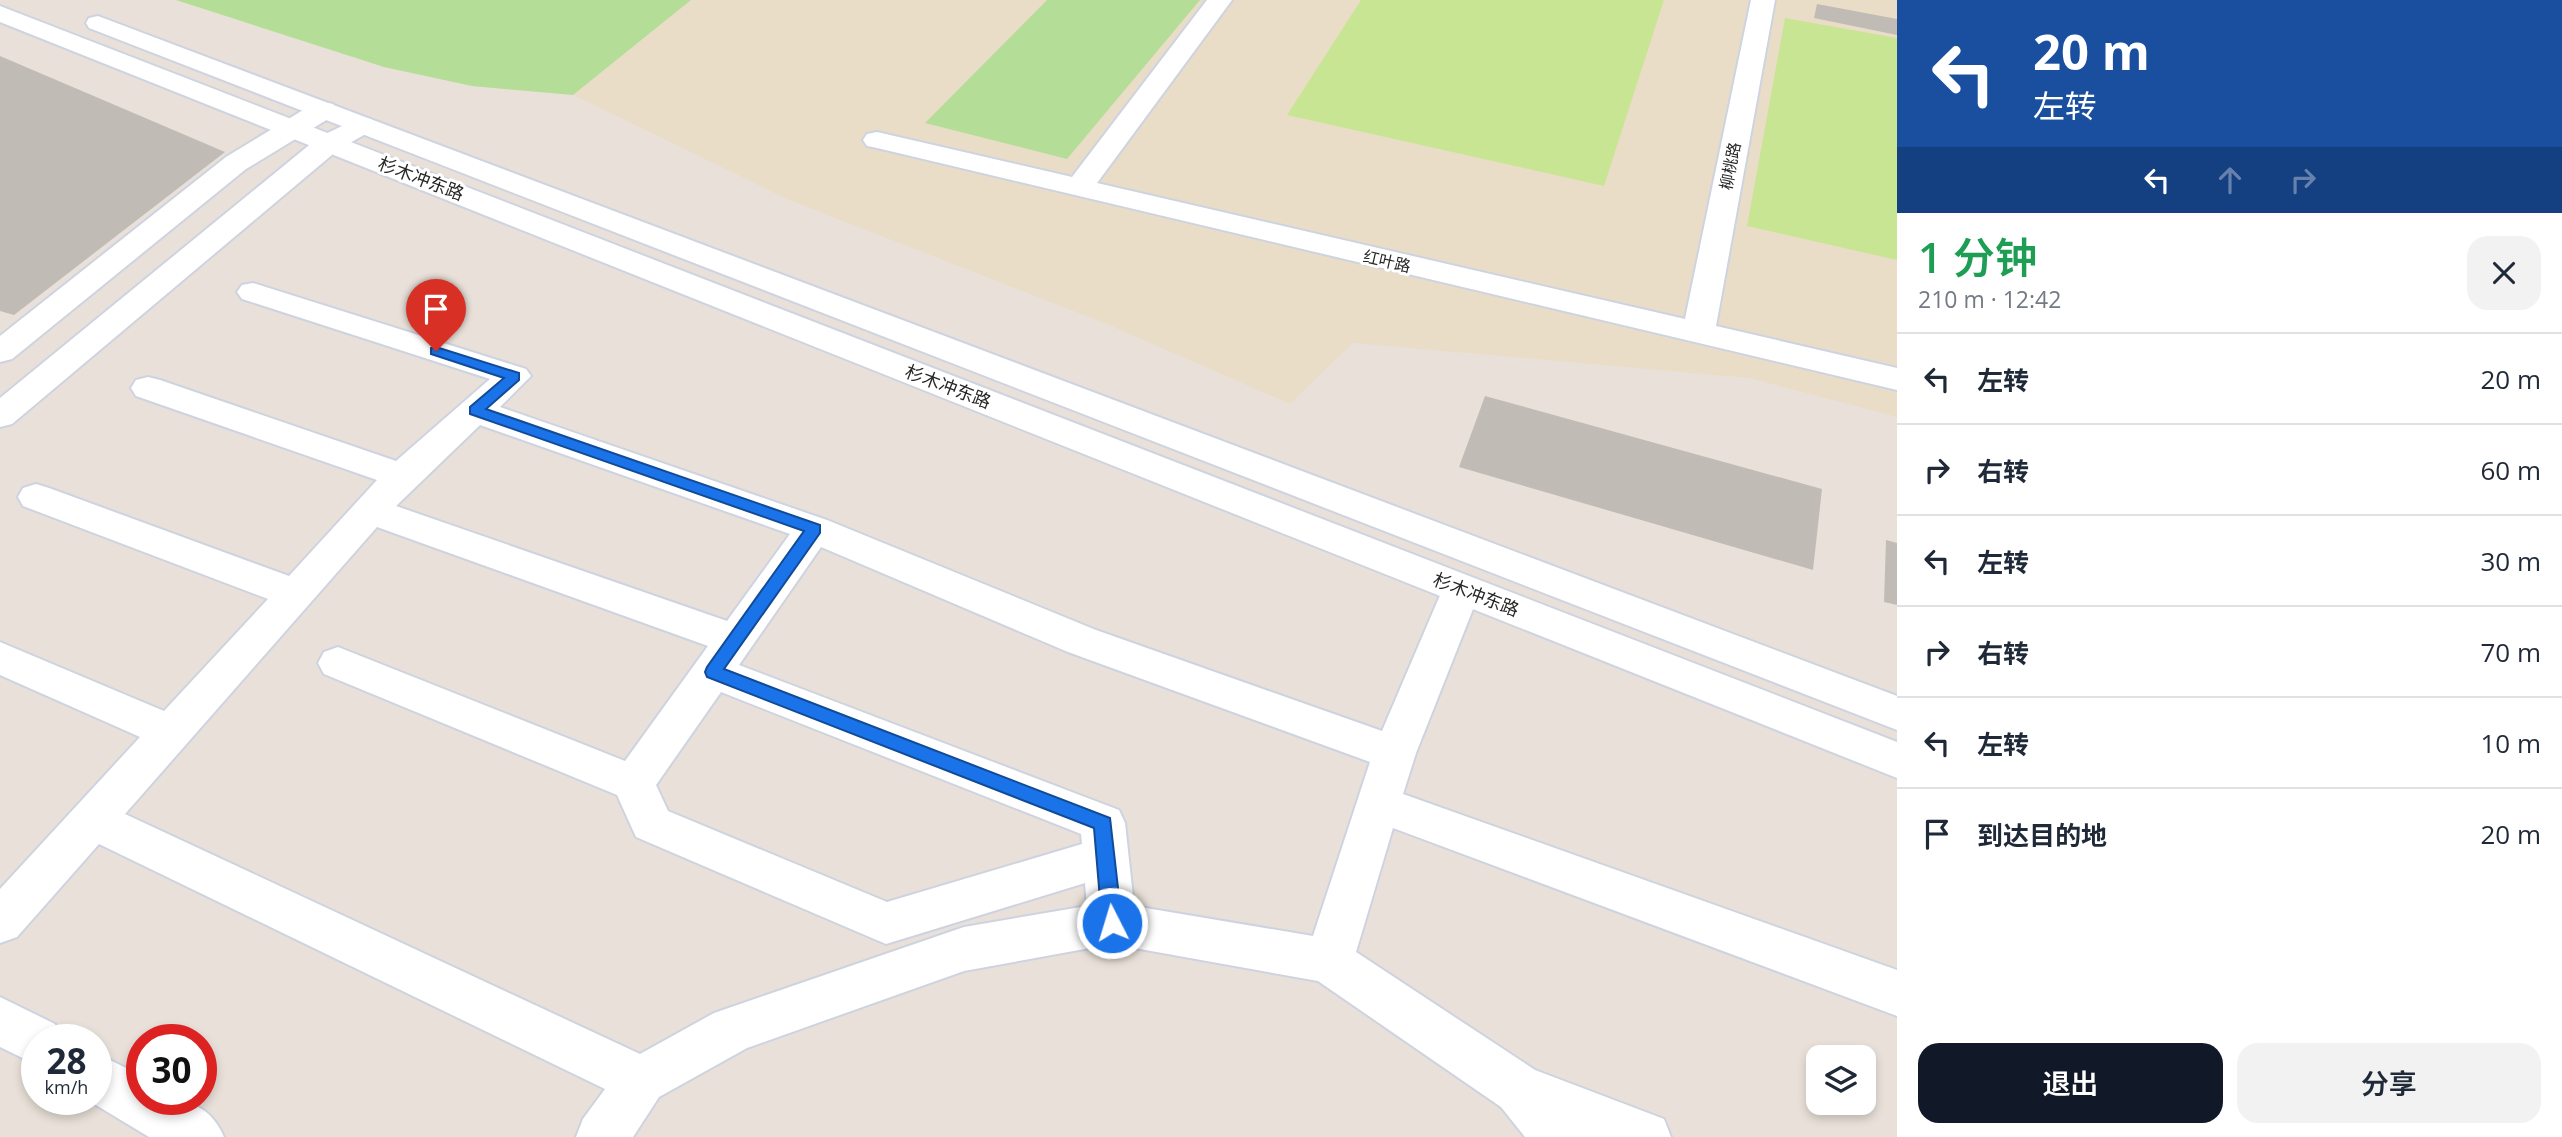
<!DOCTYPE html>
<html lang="zh">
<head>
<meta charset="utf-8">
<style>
	body { margin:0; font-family:"Open Sans","Noto Sans SC",sans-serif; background:#f2f2f3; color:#1f2937; height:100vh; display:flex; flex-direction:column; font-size:26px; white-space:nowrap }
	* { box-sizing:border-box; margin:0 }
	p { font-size:23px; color:#747a83 }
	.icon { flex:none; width:38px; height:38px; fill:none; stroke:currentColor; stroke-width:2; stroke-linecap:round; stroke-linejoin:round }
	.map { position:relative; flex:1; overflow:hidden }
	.sheet { display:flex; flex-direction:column; background:#fff; width:665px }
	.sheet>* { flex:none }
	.banner { background:#1a4fa0; color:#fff; overflow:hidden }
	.fabs { position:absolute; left:1806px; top:1045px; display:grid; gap:14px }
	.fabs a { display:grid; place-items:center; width:70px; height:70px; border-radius:14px; background:#fff; box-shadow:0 4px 10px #0003; font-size:35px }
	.speed { position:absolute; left:21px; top:1024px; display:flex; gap:14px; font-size:35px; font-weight:700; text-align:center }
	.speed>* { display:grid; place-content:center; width:91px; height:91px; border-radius:50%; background:#fff; box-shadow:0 4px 10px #0003; line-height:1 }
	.speed small { font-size:18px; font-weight:400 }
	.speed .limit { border:10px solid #d22; background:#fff; color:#111 }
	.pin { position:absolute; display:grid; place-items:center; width:60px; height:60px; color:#fff; margin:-72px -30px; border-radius:50% 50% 50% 0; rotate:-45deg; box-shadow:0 0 7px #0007 }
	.pin .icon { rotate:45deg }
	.me { position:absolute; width:77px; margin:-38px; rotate:355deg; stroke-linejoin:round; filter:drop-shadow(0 0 5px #0008) }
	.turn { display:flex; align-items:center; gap:24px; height:147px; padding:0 21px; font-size:32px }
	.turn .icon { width:91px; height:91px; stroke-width:2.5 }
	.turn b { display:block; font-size:49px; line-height:60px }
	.lanes { display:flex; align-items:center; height:66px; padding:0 21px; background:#0003; justify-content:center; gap:35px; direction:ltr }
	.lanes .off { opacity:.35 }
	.round { display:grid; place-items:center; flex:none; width:74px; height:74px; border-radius:21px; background:#f2f2f3 }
	.headline { display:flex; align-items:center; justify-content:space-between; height:119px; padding:0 21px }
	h1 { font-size:42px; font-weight:600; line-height:52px; color:#1e9e55 }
	.action { display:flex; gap:14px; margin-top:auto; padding:14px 21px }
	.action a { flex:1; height:80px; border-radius:21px; background:#111827; color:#fff; font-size:28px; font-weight:600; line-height:80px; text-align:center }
	.action a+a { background:#f2f2f3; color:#1f2937 }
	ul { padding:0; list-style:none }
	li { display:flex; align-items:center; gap:21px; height:91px; padding:0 21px; border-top:2px solid #e0e1e3 }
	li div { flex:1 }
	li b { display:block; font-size:26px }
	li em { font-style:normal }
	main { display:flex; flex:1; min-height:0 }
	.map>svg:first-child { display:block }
	.education { fill:#eaddc8 }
	.green { fill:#b4de97 }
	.pitch { fill:#c8e593 }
	.building { fill:#c1bbb6 }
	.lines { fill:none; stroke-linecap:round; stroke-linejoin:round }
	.minor-casing { stroke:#ced3e0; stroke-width:4 }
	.secondary-casing { stroke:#ced3e0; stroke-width:4 }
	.minor { fill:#fff; fill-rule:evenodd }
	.secondary { fill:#fff; fill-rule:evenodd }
	.route { fill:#1a73e8; stroke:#114b97; stroke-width:2 }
	.labels { text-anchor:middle; stroke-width:6; stroke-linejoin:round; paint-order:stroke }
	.far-street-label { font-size:16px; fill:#272727; stroke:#fff }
	.street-label { font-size:18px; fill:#272727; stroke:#fff }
</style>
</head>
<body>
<main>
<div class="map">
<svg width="1897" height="1137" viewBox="0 0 1897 1137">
	<rect width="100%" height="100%" fill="#e9e1d9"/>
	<path class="education" d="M176 0H1897V417L1749 378 1353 343 1290 404 1109 325 789 200 573 95 472 86 384 67Z"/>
	<g class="green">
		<path d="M176 0H691L573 95 472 86 384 67Z"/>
		<path d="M1047 0H1200L1067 159 925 123Z"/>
	</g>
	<g class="pitch">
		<path d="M1361 0H1664L1604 186 1287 115Z"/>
		<path d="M1785 18 1897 38V260L1747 226Z"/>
	</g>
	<g class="building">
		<path d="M1817 4 1897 19V35L1814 18Z"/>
		<path d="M0 56 225 152 14 315 0 311Z"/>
		<path d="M1485 396 1822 489 1813 570 1459 467Z"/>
		<path d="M1886 540 1897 543V605L1884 602Z"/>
	</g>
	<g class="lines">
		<defs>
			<g id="minor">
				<path d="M1207 0H1232L1097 183 1685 319 1751 0H1775L1716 326 1897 368V390L877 148 867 146 863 140 867 134 877 132 1072 177Z"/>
				<path d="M323 102 333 104 337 110 333 116 246 169 12 359 0 362V336L226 157 313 104Z"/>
				<path d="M361 117 371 119 375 125 371 131 339 149 12 424 0 427V398L319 137Z"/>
				<path d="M253 283 526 369 531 376 500 407 827 520 1096 630 1382 731 1447 579 1461 575 1475 579 1481 589 1416 753 1403 794 1897 970V1016L1393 828 1356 952 1535 1070 1664 1119 1671 1137H1525L1501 1107 1318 981 1112 944 964 971 747 1048 659 1097 633 1137H576L583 1119 605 1089 99 844 17 937 0 943V889L140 737 0 675V642L164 711 268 599 23 506 18 497 23 488 36 484 49 488 289 576 377 480 136 396 131 388 136 380 148 377 160 380 396 461 490 379 242 299 237 292 242 285ZM480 425 790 534 727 621 396 506ZM377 527 708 646 625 761 338 647 324 652 318 663 324 674 617 795 636 837 886 944 1085 883 1087 906 964 927 714 1013 640 1054 125 814ZM821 547 1068 652 1370 762 1313 936 1134 906 1125 823 1119 810 739 665ZM721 692 1081 834 1082 844 887 902 668 811 656 785Z"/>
				<path d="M0 997 55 1024 62 1040H37V1065L0 1047Z"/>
				<path d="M96 1053 142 1076V1099C178 1099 208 1099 224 1137H149L86 1099H96Z"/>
			</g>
			<g id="secondary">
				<path d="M0 6 1897 742V778L0 22Z"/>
				<path d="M98 16 1897 696V730L89 28 86 23 89 18Z"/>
			</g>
		</defs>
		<use href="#minor" class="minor-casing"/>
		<use href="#secondary" class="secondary-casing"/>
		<use href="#minor" class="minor"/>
		<use href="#secondary" class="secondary"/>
	</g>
	<path class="route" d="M436 347 519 373V380L486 409 820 525V533L724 669 1110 818 1122 923 1119 929 1112 932 1105 929 1102 923 1094 828 707 677 705 672 707 667 804 531 470 414V407L504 378 431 354V348Z"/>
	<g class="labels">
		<g class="far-street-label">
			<text transform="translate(1730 166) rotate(-79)" y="6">柳桃路</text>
			<text transform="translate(1387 261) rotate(13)" y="6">红叶路</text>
		</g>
		<g class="street-label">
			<text transform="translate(421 179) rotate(21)" y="6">杉木冲东路</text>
			<text transform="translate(948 387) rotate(21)" y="6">杉木冲东路</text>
			<text transform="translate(1476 595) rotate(21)" y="6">杉木冲东路</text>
		</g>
	</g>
</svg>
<div class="fabs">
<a><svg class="icon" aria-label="layers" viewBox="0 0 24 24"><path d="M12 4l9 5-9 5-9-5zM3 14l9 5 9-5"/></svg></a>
</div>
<div class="speed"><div>28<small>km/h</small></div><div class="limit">30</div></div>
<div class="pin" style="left:436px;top:351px;background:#d93025"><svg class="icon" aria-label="arrive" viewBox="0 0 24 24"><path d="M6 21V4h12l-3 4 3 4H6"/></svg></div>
<svg class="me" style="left:1112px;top:923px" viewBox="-20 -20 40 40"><circle r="17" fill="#1a73e8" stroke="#fff" stroke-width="3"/><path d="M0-11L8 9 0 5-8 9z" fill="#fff"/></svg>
</div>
<section class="sheet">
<div class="banner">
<div class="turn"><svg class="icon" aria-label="left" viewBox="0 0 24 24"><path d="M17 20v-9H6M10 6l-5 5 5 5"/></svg><div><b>20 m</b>左转</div></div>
<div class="lanes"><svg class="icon" aria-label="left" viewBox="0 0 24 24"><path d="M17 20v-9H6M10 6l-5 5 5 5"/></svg><svg class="icon off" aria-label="ahead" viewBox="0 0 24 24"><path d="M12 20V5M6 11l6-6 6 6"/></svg><svg class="icon off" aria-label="right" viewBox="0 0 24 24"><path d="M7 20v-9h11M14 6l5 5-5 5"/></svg></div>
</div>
<div class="headline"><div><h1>1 分钟</h1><p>210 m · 12:42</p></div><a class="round"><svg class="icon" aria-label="close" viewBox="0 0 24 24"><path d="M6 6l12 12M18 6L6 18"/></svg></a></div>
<ul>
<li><svg class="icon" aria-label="left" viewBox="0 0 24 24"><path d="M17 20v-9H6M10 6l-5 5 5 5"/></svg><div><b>左转</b></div><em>20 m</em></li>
<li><svg class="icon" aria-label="right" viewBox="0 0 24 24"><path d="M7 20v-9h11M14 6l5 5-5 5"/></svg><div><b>右转</b></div><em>60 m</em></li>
<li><svg class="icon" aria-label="left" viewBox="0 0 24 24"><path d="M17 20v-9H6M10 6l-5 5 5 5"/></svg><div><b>左转</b></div><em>30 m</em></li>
<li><svg class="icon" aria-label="right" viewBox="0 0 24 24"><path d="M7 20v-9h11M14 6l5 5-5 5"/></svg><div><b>右转</b></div><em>70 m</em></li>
<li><svg class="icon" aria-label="left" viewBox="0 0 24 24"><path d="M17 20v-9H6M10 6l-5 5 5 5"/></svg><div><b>左转</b></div><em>10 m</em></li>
<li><svg class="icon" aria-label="arrive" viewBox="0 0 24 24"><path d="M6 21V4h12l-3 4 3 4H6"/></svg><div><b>到达目的地</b></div><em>20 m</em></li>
</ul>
<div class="action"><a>退出</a><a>分享</a></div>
</section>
</main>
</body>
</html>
